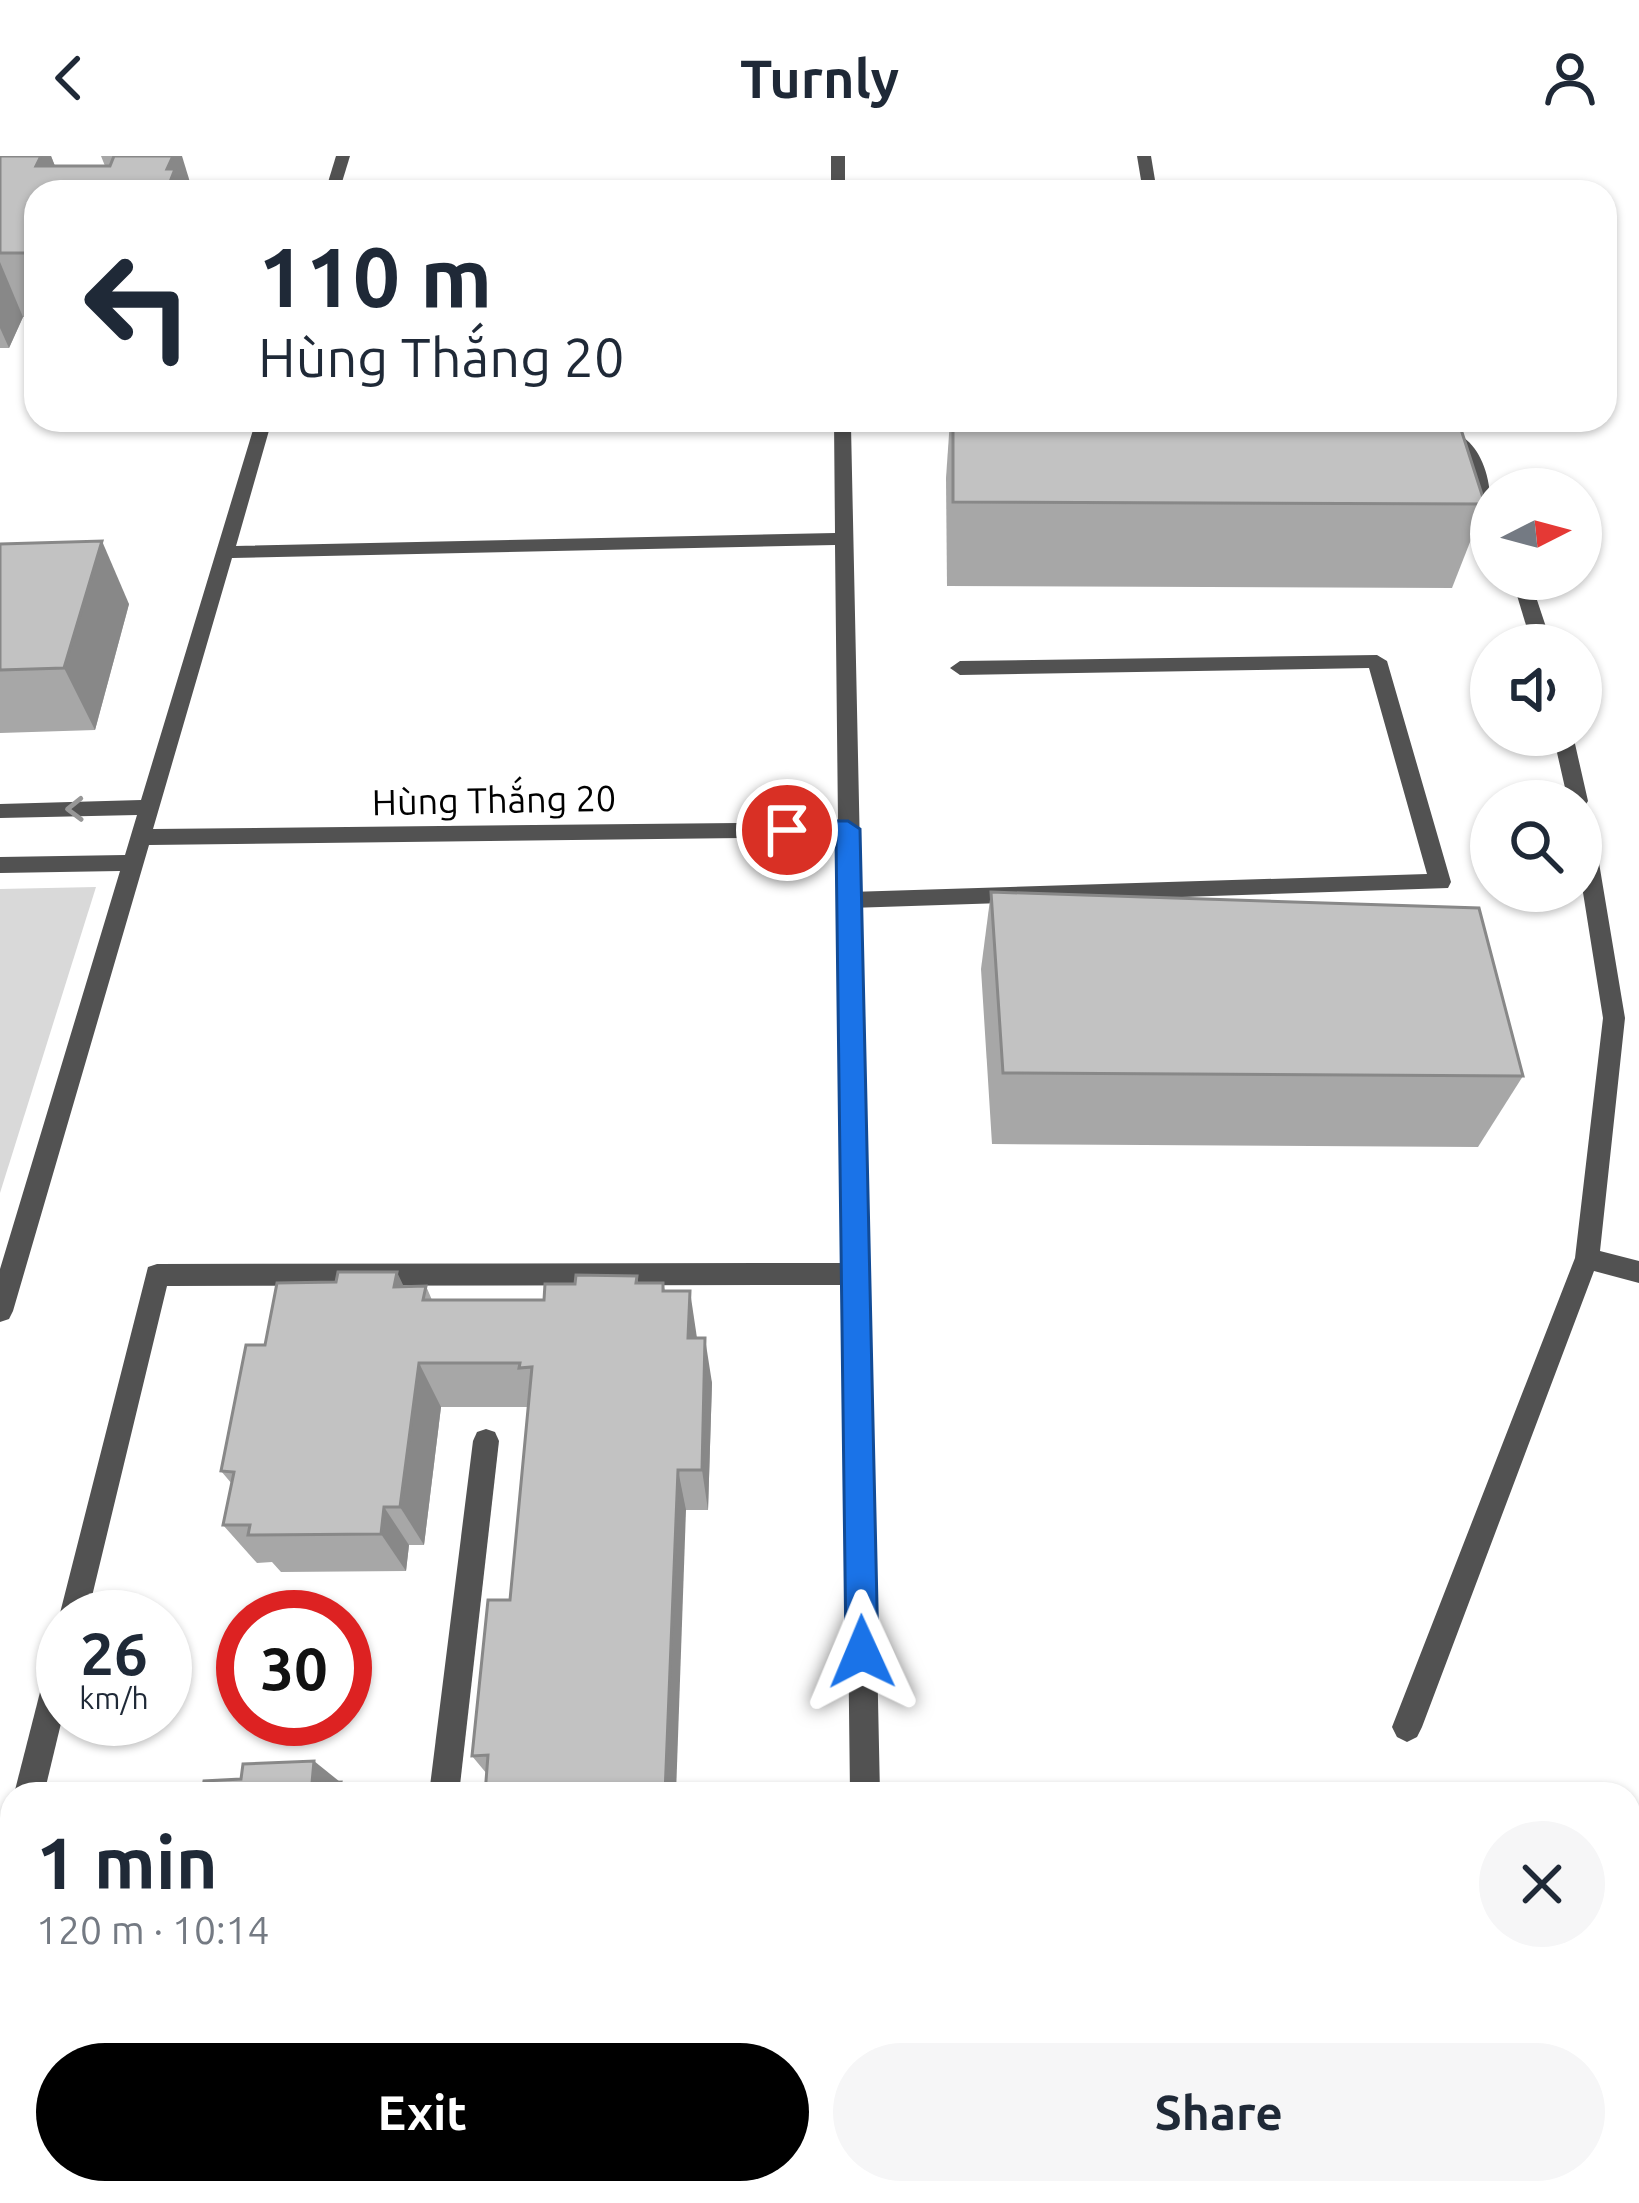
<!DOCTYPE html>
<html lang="en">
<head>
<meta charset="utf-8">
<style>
	body { margin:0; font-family:Ubuntu,sans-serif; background:#f6f6f7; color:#1f2937; height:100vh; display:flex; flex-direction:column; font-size:45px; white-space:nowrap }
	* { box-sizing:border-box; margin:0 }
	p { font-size:39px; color:#747a83 }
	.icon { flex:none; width:66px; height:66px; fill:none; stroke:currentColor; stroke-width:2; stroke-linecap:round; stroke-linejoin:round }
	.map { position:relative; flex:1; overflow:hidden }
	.details { position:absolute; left:0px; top:1626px; width:1641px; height:423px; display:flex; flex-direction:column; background:#fff; border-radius:36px 36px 0 0; box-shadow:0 3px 9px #0004 }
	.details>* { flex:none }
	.banner { position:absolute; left:24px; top:24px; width:1593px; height:252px; border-radius:36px; box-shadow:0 3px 9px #0004; background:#fff; color:#1f2937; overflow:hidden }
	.needle { width:78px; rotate:84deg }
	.fabs { position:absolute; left:1470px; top:312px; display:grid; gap:24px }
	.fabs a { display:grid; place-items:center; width:132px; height:132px; border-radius:50%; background:#fff; box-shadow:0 3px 9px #0004; font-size:60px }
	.speed { position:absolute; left:36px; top:1434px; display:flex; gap:24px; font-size:60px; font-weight:700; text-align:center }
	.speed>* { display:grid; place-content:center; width:156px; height:156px; border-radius:50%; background:#fff; box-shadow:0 3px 9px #0004; line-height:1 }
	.speed small { font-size:30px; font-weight:400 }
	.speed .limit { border:18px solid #d22; background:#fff; color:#111 }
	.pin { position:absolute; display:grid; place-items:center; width:102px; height:102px; color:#fff; margin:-51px; border:6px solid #fff; border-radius:50%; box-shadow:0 3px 12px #0007 }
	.me { position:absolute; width:132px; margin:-66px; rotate:359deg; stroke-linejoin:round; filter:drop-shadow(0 0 9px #0008) }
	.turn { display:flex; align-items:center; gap:42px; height:252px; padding:0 36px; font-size:54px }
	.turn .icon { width:156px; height:156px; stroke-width:2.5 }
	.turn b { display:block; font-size:84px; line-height:102px }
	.round { display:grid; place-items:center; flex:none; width:126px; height:126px; border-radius:63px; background:#f6f6f7 }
	.headline { display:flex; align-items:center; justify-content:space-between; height:204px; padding:0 36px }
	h1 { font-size:72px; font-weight:700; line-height:90px }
	.cta { display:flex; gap:24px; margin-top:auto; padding:24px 36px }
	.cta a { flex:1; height:138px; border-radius:72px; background:#000; color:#fff; font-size:48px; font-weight:700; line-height:138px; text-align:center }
	.cta a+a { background:#f6f6f7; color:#1f2937 }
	header { display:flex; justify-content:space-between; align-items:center; height:156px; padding:0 36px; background:#fff; font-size:54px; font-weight:700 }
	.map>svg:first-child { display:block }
	.green { fill:#d9d9d9 }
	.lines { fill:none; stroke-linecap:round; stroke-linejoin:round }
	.lane { fill:#525252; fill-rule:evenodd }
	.street { fill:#525252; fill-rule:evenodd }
	.wall { fill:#a7a7a7 }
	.shaded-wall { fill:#888 }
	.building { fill:#c2c2c2; stroke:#888; stroke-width:3 }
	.oneway { stroke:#979797 }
	.route { fill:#1a73e8; stroke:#114b97; stroke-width:3 }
	.labels { text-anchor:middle; stroke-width:10; stroke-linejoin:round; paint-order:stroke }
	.street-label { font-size:36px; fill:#000; stroke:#fff }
</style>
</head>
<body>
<header><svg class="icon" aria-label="back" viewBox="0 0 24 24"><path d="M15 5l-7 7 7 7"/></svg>Turnly<svg class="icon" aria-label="person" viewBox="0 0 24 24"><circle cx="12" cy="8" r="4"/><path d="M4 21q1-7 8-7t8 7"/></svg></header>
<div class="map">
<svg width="1639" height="2047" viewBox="0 0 1639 2047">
	<rect width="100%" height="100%" fill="#fff"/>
	<path class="green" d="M96 731 0 1037V733Z"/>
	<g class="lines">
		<path class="lane" d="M1377 499 1387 505 1451 726 1448 732 850 752 839 744 850 736 1427 718 1369 512 960 519 950 512 960 505Z"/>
		<g class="street">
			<path d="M336 0H350L339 36H325Z"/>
			<path d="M831 0H845V36H449L456 32 831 31Z"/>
			<path d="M1137 0H1151L1157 36H1143Z"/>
			<path d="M256 264H272L236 390 835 377 834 264 992 265 984 270H851L880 1638H850L844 1129 167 1130 87 1461H63V1471L59 1461 148 1111 157 1108 844 1107 839 681 149 689 13 1155 9 1163 0 1166V1113L120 715 0 717V701L125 699 137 659 0 662V648L141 644ZM835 389 838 666 153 673 232 402Z"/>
			<path d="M1401 264C1465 264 1491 295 1491 356 1470 344 1470 307 1452 289 1437 274 1417 274 1401 264Z"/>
			<path d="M1512 423H1530L1552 489H1532Z"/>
			<path d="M1553 579H1573L1588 645 1585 650 1581 652V645H1568Z"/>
			<path d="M1581 652 1591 659 1625 862 1600 1095 1639 1105V1127L1594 1115 1422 1571 1417 1581 1407 1586 1397 1581 1392 1571 1575 1102 1603 862 1581 724Z"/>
			<path d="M486 1273 495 1276 499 1285 459 1638H429L473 1285 477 1276Z"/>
			<path d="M63 1487V1559L44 1638H14L49 1501 53 1491Z"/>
			<path d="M12 1694V1766L0 1773V1701Z"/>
			<path d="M380 2037H414L413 2047H379Z"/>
			<rect x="854" y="2037" width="34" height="10"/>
			<path d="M1209 2037H1243L1239 2047H1205Z"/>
		</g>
	</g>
	<g class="wall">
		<path d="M0 0H51L55 10H105L101 0H182L36 36V161H23L9 192H0Z"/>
		<path d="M950 264H1458L1485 348 1452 432 947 430 946 322Z"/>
		<path d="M0 388 129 448 95 574 0 577Z"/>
		<path d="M991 736 1523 920 1478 991 992 988 981 813Z"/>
		<path d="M637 1120 638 1127H663L665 1135 697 1182 712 1227 708 1354H686L487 1618 472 1600 510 1444 529 1251H441L424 1389H409L406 1415 281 1416 272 1406 257 1407 223 1369 232 1328 221 1315 265 1189 336 1126 426 1130 432 1144H544L575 1128Z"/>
	</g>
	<g class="shaded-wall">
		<path d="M29 0H51L65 36H46Z"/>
		<path d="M173 0H182L193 36H166L167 13Z"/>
		<path d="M0 106 23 161 9 192 0 172Z"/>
		<path d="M102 385 129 448 95 574 64 512Z"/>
		<path d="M397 1116 419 1163 394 1131Z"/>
		<path d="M690 1135 697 1182H688Z"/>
		<path d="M705 1182 712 1227 708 1354 702 1314Z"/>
		<path d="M419 1207 441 1251 424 1389 400 1351Z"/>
		<path d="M678 1314 686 1354 676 1638H665Z"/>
		<path d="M384 1351 409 1389 406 1415 381 1378Z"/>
		<path d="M314 1605 355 1638H326L312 1627Z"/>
		<path d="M644 2037H657L656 2047H644Z"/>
	</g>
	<g class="building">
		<path d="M0 0H41L36 10H110L114 0H173L167 13H175L166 36H36V97H0Z"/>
		<path d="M953 264H1458L1485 348 953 346Z"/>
		<path d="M102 385 64 512 0 514V388Z"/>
		<path d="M991 736 1479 752 1523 920 1003 917Z"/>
		<path d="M338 1116H397L394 1131 426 1130 423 1144H544L545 1128H575L576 1119 637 1120 636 1127H663V1135H690L688 1182H705L702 1314H678L665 1638H485L488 1599 472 1600 488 1444H510L532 1211 519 1212 520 1207H419L400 1351H384L381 1378 248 1379 250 1369H223L234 1316 221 1315 246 1189H265L277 1127 336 1126Z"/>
		<path d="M314 1605 312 1627 341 1626 339 1638H202L204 1625 241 1623 243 1608Z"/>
		<path d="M644 2037V2047H416L417 2038 429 2037Z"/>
	</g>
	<defs><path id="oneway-chevron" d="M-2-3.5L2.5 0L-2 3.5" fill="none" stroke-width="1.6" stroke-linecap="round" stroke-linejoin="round" transform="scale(3)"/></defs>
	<use class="oneway" href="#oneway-chevron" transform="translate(75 653) rotate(179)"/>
	<path class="route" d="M787 665H848L860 673 878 1496 874 1508 862 1512 851 1508 846 1496 836 682 779 680 775 674Z"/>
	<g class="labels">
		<g class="street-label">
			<text transform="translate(494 644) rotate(-1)" y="13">Hùng Thắng 20</text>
		</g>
	</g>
</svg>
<div class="fabs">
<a><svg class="needle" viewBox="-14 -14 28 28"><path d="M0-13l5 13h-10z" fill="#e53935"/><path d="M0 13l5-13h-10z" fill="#747a83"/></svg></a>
<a><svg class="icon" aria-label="sound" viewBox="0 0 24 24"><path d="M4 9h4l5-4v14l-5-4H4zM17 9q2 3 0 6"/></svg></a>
<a><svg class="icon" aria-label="search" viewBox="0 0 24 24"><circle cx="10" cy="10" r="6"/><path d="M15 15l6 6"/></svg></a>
</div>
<div class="speed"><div>26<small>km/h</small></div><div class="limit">30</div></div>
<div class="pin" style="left:787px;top:674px;background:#d93025"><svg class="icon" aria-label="arrive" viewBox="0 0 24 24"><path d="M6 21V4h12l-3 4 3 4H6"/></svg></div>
<svg class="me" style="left:862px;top:1496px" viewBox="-20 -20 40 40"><path d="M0-17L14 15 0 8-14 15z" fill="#1a73e8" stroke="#fff" stroke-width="4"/></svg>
<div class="banner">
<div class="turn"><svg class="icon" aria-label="left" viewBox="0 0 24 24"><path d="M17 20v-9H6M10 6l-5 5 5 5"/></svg><div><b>110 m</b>Hùng Thắng 20</div></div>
</div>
<section class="details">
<div class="headline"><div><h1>1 min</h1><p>120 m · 10:14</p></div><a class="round"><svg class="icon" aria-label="close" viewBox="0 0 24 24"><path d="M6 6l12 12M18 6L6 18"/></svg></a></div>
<div class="cta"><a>Exit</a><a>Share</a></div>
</section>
</div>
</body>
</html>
